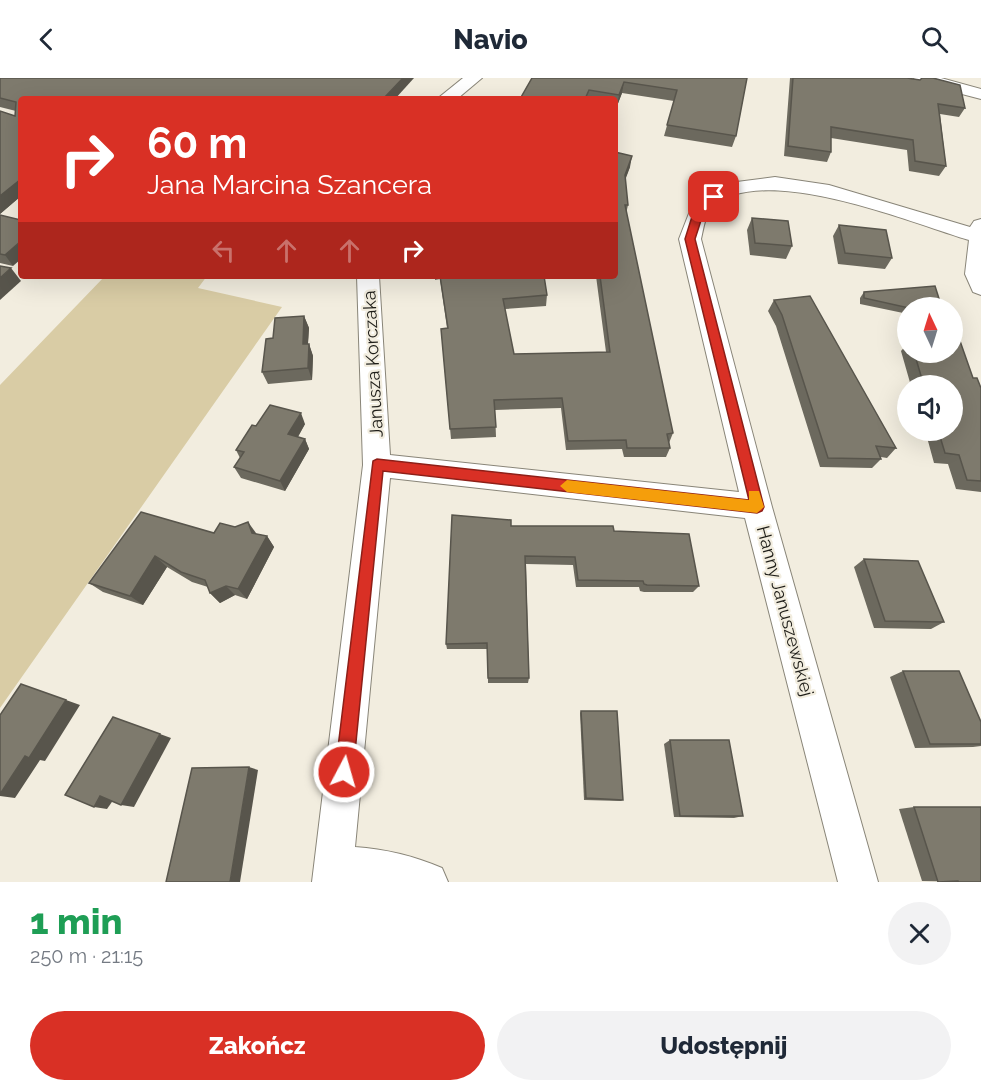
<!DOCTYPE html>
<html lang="pl">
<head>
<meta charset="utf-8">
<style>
	body { margin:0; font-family:Raleway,sans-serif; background:#f2f2f3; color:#1f2937; height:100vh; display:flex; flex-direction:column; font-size:22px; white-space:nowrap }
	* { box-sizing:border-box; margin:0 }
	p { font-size:20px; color:#747a83 }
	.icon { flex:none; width:33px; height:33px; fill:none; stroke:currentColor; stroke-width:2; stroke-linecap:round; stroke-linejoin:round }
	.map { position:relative; height:804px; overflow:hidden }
	.sheet { display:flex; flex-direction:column; background:#fff; flex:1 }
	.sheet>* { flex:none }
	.banner { position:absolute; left:18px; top:18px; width:600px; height:183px; border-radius:6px; box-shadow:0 6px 24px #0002; background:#d93025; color:#fff; overflow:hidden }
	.needle { width:39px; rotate:356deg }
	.controls { position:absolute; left:897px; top:219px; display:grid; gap:12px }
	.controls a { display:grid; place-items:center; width:66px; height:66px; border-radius:50%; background:#fff; box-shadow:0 6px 24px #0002; font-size:30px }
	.pin { position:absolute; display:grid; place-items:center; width:51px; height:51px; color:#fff; margin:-26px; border-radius:12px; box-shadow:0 3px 9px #0006 }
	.me { position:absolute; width:66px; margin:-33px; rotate:6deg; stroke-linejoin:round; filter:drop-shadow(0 0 4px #0008) }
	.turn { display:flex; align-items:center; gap:21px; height:126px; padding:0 30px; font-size:27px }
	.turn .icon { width:78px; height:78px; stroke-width:2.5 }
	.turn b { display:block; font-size:42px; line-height:51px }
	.lanes { display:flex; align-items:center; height:57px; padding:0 30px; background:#0003; justify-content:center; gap:30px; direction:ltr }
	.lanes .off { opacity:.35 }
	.round { display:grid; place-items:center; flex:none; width:63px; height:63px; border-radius:32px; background:#f2f2f3 }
	.head { display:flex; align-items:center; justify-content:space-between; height:102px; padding:0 30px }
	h1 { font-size:36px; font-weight:800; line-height:45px; color:#1e9e55 }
	.primary-button { display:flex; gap:12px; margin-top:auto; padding:12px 30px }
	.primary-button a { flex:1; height:69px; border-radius:36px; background:#d93025; color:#fff; font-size:24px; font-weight:800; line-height:69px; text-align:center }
	.primary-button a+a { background:#f2f2f3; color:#1f2937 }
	header { display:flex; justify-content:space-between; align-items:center; height:78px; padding:0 30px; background:#fff; font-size:27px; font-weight:800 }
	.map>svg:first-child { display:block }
	.green { fill:#d9cca5 }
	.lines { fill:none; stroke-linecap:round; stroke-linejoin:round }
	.street-casing { stroke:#898578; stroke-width:2 }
	.street { fill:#fff; fill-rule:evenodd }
	.wall { fill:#6c695e }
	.shaded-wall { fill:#58554c }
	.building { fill:#7e7a6d; stroke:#58554c; stroke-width:1.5 }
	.route { fill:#d93025; stroke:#8d1f18; stroke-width:1.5 }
	.slow { fill:#f59e0b }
	.labels { text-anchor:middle; stroke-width:4.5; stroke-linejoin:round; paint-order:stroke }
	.street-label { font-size:18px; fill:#1f1e19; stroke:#f2eddf }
</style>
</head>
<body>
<header><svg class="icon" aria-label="back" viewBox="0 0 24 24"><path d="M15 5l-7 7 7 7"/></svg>Navio<svg class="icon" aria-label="search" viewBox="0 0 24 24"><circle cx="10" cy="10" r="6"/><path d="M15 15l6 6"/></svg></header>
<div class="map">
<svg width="981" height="804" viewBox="0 0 981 804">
	<rect width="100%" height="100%" fill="#f2eddf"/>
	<path class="green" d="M105 198H207L198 210 282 229 0 630V307Z"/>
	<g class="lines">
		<defs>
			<g id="street">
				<path d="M463 0H482L457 21H437Z"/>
				<path d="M914 0H941L981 11V21L916 4Z"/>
				<path d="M775 99 829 107 970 149 974 143 981 141V217L973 214 965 196 969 162C911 145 758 81 711 131 705 137 703 153 701 161L772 429 878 804H838L745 440 390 400 355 769C385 771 414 778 442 790L448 804H312L363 387 357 198H379L390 377 739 414 679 161 693 125 721 106Z"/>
			</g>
		</defs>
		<use href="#street" class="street-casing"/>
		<use href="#street" class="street"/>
	</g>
	<g class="wall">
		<path d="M0 0 21 21V118L0 136V33L15 38 16 33 0 29Z"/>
		<path d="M532 0H747L736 58 732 69 664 58 674 23 622 15 617 28 615 27V21H520Z"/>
		<path d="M790 0H907L965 30 959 39 940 36 946 88 939 98 909 93 907 72 831 60V74L827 84 784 78Z"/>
		<path d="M615 74 630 89 625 101 628 127 626 136 673 355 669 365 670 370 666 379H624L622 371 566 372 561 330 495 332 496 359 451 361 441 251 447 250 440 201 435 202V198H544L547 217 546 228 505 231 514 276 606 274 596 198H615Z"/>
		<path d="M0 137 13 188 0 185Z"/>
		<path d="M752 140 792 168 786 181 750 177 747 152Z"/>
		<path d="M839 147 892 180 885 191 838 186 833 158Z"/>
		<path d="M864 214 908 230V236L860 226V220Z"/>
		<path d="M774 222 896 370 887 380 881 379V381L872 390 820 389 776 248 768 233Z"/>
		<path d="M304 238 309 250 308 266H309L313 278 312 302 268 306 262 294 273 260Z"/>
		<path d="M908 265V274H952L981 310V414L956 411 948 386 934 385 925 352H952V308H911L901 273Z"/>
		<path d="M305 346 298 359 305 361 309 371 285 413 241 400 234 389 240 380 236 372 256 348Z"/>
		<path d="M511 448 614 453 699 508 693 514H644L640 513 639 509H576L573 487 526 486 529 600 528 605H488V571H447L446 566Z"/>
		<path d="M214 455 257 456 267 458 274 469 247 521 235 517 220 525 210 515 208 509 192 504 167 489 143 527 103 514 89 505Z"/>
		<path d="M864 481 944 544 931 551 874 550 854 489Z"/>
		<path d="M903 593 981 644V668L973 669 915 670 890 599Z"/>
		<path d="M581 633 623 722 621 723 584 722 580 635Z"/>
		<path d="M670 662 743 738 734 740 674 739 664 666Z"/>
		<path d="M914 729 981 804 922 803 899 731Z"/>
	</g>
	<g class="shaded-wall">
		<path d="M403 0H414L395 21H383Z"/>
		<path d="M624 4 622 15 617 28 619 17Z"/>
		<path d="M632 78 630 89 623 108 625 97Z"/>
		<path d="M21 101V118L0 136V118Z"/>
		<path d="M21 163V181L13 188 5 177Z"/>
		<path d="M11 190 21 203 0 222V200Z"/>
		<path d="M304 238 309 250 307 278 303 266Z"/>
		<path d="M309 266 313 278 312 302 308 290Z"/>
		<path d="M301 335 305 346 293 367 288 356Z"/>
		<path d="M305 361 309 371 285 413 280 403Z"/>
		<path d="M248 444 256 455 260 466 252 455Z"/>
		<path d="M267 458 274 469 247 521 238 511Z"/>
		<path d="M155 478 167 489 143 527 130 518Z"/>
		<path d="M226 508 235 517 220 525 210 515Z"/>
		<path d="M66 622 80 627 45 683 40 682 15 720 0 718V716L25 678Z"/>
		<path d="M160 656 171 660 134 729 121 727Z"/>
		<path d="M249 689 258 692 240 804H230Z"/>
		<path d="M100 718 114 721 107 731 94 729Z"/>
	</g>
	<g class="building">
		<path d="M0 0H403L383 21H21V101L0 118V33L15 38 16 24 0 20Z"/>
		<path d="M532 0H747L736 58 667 47 677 12 624 4 619 17 589 12 585 21H520Z"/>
		<path d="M793 0H907L920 2 922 0H933L960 7 965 30 938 26 946 88 915 83 913 62 831 49V74L788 68Z"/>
		<path d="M615 74 632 78 625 97 628 127H625L673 355 667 356 670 370H627L626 362 568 363 562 320 494 322 496 349 450 351 441 251 448 250 440 198H544L547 217 503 221 514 276 610 274 600 198H615Z"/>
		<path d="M0 137 21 142V163L5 177 0 176Z"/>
		<path d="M752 140 788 143 792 168 755 165Z"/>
		<path d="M839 147 886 152 892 180 845 175Z"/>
		<path d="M0 188 11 190 0 200Z"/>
		<path d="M935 208 942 230H909L864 220V214Z"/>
		<path d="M810 218 896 370 876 368 881 381 828 380 782 237 774 222Z"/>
		<path d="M304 238 303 266H309L308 290 262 294 266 261 273 260 275 240Z"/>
		<path d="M952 263H960L973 300H977L981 310V403L967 402 959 377 945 375 938 352H952V308H924L914 274H952Z"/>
		<path d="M270 327 301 335 288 356 305 361 280 403 234 389 244 374 236 372 252 347 256 348Z"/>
		<path d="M141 434 214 455 220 445 235 449 248 444 252 455 267 458 238 511 226 508 210 515 205 502 181 494 155 478 130 518 89 505Z"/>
		<path d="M452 437 511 442V448H613L614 453 689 456 699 508 647 507 644 506 643 503 578 502 575 479 525 478 529 600H488L487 565 446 566Z"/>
		<path d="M864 481 918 483 944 544 885 543Z"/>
		<path d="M903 593H959L981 644V666H930Z"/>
		<path d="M21 606 66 622 29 680 25 678 0 716V637Z"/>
		<path d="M581 633H617L623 722 586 720Z"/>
		<path d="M113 639 160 656 121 727 100 718 94 729 65 717Z"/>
		<path d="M670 662H729L743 738H680Z"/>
		<path d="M249 689 230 804H166L192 690Z"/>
		<path d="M914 729H981V804H959L958 803 938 804Z"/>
	</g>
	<path class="route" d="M710 117 719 119 705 130 695 161 764 429 762 433 757 435 383 393 353 694 351 700 344 703 338 700 335 694 373 383 377 381 749 422 685 161 695 129Z"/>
	<path class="slow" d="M567 402 749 422V413H759L764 429 757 435 567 414 560 408Z"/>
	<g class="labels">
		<g class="street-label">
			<text transform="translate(373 286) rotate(-93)" y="6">Janusza Korczaka</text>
			<text transform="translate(785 533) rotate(75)" y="6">Hanny Januszewskiej</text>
		</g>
	</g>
</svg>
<div class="controls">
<a><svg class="needle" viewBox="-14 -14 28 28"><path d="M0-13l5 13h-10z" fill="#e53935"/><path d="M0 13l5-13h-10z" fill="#747a83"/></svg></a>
<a><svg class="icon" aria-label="sound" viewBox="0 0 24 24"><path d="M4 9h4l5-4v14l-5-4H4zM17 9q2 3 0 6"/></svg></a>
</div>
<div class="pin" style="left:714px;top:119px;background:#d93025"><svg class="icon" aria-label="arrive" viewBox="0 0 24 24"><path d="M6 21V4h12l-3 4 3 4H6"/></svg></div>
<svg class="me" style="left:344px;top:694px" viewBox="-20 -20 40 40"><circle r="17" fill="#d93025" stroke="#fff" stroke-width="3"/><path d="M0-11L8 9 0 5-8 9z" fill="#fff"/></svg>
<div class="banner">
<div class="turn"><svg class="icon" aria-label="right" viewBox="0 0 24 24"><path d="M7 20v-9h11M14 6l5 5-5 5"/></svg><div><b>60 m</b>Jana Marcina Szancera</div></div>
<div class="lanes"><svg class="icon off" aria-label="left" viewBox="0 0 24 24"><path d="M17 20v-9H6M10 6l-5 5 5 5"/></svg><svg class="icon off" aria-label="ahead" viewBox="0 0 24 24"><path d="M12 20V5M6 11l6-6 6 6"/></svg><svg class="icon off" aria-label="ahead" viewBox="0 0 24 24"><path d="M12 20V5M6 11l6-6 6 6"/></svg><svg class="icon" aria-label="right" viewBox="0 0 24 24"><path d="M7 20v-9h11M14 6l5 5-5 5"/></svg></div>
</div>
</div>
<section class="sheet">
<div class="head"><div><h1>1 min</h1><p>250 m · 21:15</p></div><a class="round"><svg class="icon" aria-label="close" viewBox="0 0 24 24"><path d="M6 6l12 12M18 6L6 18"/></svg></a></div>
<div class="primary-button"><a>Zakończ</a><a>Udostępnij</a></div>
</section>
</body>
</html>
